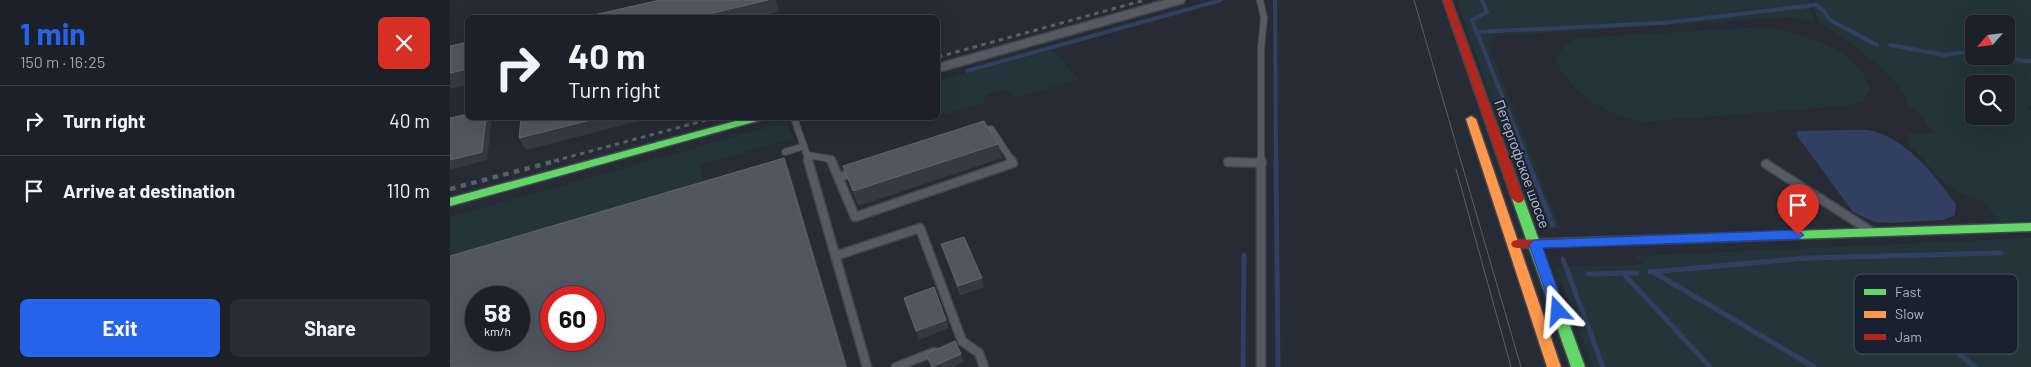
<!DOCTYPE html>
<html lang="en">
<head>
<meta charset="utf-8">
<style>
	body { margin:0; font-family:Barlow,sans-serif; background:#292d34; color:#f1f3f6; height:100vh; display:flex; flex-direction:column; font-size:19px; white-space:nowrap }
	* { box-sizing:border-box; margin:0 }
	p { font-size:16px; color:#a0a3a8 }
	.icon { flex:none; width:28px; height:28px; fill:none; stroke:currentColor; stroke-width:2; stroke-linecap:round; stroke-linejoin:round }
	.map { position:relative; flex:1; overflow:hidden }
	.details { display:flex; flex-direction:column; background:#1c2028; width:450px }
	.details>* { flex:none }
	.guide { position:absolute; left:15px; top:15px; width:475px; height:105px; border-radius:8px; box-shadow:0 5px 20px #0002,0 0 0 1px #3a3e45; background:#1c2028; color:#f1f3f6; overflow:hidden }
	.needle { width:32px; rotate:242deg }
	.controls { position:absolute; left:1515px; top:15px; display:grid; gap:10px }
	.controls a { display:grid; place-items:center; width:50px; height:50px; border-radius:8px; background:#1c2028; box-shadow:0 5px 20px #0002,0 0 0 1px #3a3e45; font-size:25px }
	.speed { position:absolute; left:15px; top:286px; display:flex; gap:10px; font-size:25px; font-weight:700; text-align:center }
	.speed>* { display:grid; place-content:center; width:65px; height:65px; border-radius:50%; background:#1c2028; box-shadow:0 5px 20px #0002,0 0 0 1px #3a3e45; line-height:1 }
	.speed small { font-size:12px; font-weight:400 }
	.speed .limit { border:8px solid #d22; background:#fff; color:#111 }
	.pin { position:absolute; display:grid; place-items:center; width:42px; height:42px; color:#fff; margin:-51px -21px; border-radius:50% 50% 50% 0; rotate:-45deg; box-shadow:0 0 5px #0007 }
	.pin .icon { rotate:45deg }
	.me { position:absolute; width:55px; margin:-28px; rotate:341deg; stroke-linejoin:round; filter:drop-shadow(0 0 4px #0008) }
	.turn { display:flex; align-items:center; gap:18px; height:105px; padding:0 20px; font-size:22px }
	.turn .icon { width:65px; height:65px; stroke-width:2.5 }
	.turn b { display:block; font-size:35px; line-height:42px }
	.round { display:grid; place-items:center; flex:none; width:52px; height:52px; border-radius:8px; background:#292d34 }
	.headline { display:flex; align-items:center; justify-content:space-between; height:85px; padding:0 20px }
	h1 { font-size:30px; font-weight:700; line-height:38px; color:#2563eb }
	.button { display:flex; gap:10px; margin-top:auto; padding:10px 20px }
	.button a { flex:1; height:58px; border-radius:8px; background:#2563eb; color:#fff; font-size:20px; font-weight:700; line-height:58px; text-align:center }
	.button a+a { background:#292d34; color:#f1f3f6 }
	ul { padding:0; list-style:none }
	li { display:flex; align-items:center; gap:15px; height:70px; padding:0 20px; border-top:1px solid #3a3e45 }
	li div { flex:1 }
	li b { display:block; font-size:19px }
	li em { font-style:normal }
	main { display:flex; flex:1; min-height:0 }
	.map>svg:first-child { display:block }
	.green { fill:#23353b; fill-rule:evenodd }
	.water { fill:#314060 }
	.lines { fill:none; stroke-linecap:round; stroke-linejoin:round }
	.stream-far1 { stroke:#314060; stroke-width:4 }
	.stream { stroke:#314060; stroke-width:5 }
	.lane-far1-casing { stroke:#42464e; stroke-width:8 }
	.lane-casing { stroke:#42464e; stroke-width:11 }
	.street-casing { stroke:#42464e; stroke-width:3 }
	.fast-casing { stroke:#42464e; stroke-width:3 }
	.slow-casing { stroke:#42464e; stroke-width:3 }
	.jam-casing { stroke:#42464e; stroke-width:3 }
	.lane-far1 { stroke:#565a64; stroke-width:6 }
	.lane { stroke:#565a64; stroke-width:8 }
	.street { fill:#565a64; fill-rule:evenodd }
	.fast { fill:#63d668; fill-rule:evenodd }
	.slow { fill:#ff974d; fill-rule:evenodd }
	.jam { fill:#b3261e; fill-rule:evenodd }
	.tram { stroke:#5a5e66; stroke-width:1 }
	.rail-far1 { stroke:#5a5e66; stroke-width:3; stroke-dasharray:4.5 4.5; stroke-linecap:butt }
	.rail { stroke:#5a5e66; stroke-width:4.5; stroke-dasharray:5.5 5.5; stroke-linecap:butt }
	.wall { fill:#464a55 }
	.shaded-wall { fill:#343943 }
	.building { fill:#515661; stroke:#606571; fill-rule:evenodd }
	.route { fill:#2563eb; stroke:#184099 }
	.labels { text-anchor:middle; stroke-width:4; stroke-linejoin:round; paint-order:stroke }
	.street-label { font-size:14px; fill:#afb6c8; stroke:#192130 }
	.key { fill:#192130; stroke:#464e5e; stroke-width:1 }
	.key-label { font-size:14px; fill:#afb6c8 }
</style>
</head>
<body>
<main>
<section class="details">
<div class="headline"><div><h1>1 min</h1><p>150 m · 16:25</p></div><a class="round" style="background:#d93025;color:#fff"><svg class="icon" aria-label="close" viewBox="0 0 24 24"><path d="M6 6l12 12M18 6L6 18"/></svg></a></div>
<ul>
<li><svg class="icon" aria-label="right" viewBox="0 0 24 24"><path d="M7 20v-9h11M14 6l5 5-5 5"/></svg><div><b>Turn right</b></div><em>40 m</em></li>
<li><svg class="icon" aria-label="arrive" viewBox="0 0 24 24"><path d="M6 21V4h12l-3 4 3 4H6"/></svg><div><b>Arrive at destination</b></div><em>110 m</em></li>
</ul>
<div class="button"><a>Exit</a><a>Share</a></div>
</section>
<div class="map">
<svg width="1581" height="367" viewBox="0 0 1581 367">
	<rect width="100%" height="100%" fill="#262b35"/>
	<g class="green">
		<path d="M1007 0H1358L1364 22 1340 17 1047 36 1038 44 1107 221 1113 229H1095L1062 147 1053 133Z"/>
		<path d="M1377 0H1581V106H1576L1581 110V220L1549 222 1534 201 1513 194 1496 184 1456 141 1459 134 1483 133 1469 113 1454 101 1458 99 1442 77 1398 41 1369 22 1362 2ZM1524 24H1556V56H1524ZM1524 84H1556V116H1524Z"/>
		<path d="M1311 27C1341 30 1393 45 1412 72 1415 77 1418 84 1421 89L1413 101 1395 106 1192 122C1153 113 1123 96 1105 59L1114 46 1128 38Z"/>
		<path d="M603 50 629 80 566 97 554 90 536 95 534 103 493 115 488 112V81Z"/>
		<path d="M337 122 343 138 250 165 255 189 0 264V217Z"/>
		<path d="M1581 238V367H1143L1106 267 1194 265 1186 256Z"/>
	</g>
	<path class="water" d="M1398 130C1404 130 1411 130 1417 130 1455 136 1484 175 1506 204L1505 215 1493 220 1441 223 1425 222 1403 212 1346 134 1348 131Z"/>
	<g class="lines">
		<g class="stream-far1">
			<path d="M825 0 826 161"/>
			<path d="M1032 0 1037 12 1022 20 1078 161"/>
			<path d="M1026 32 1213 23 1366 5 1374 11 1380 20 1427 45"/>
			<path d="M1440 45 1494 55 1524 51"/>
			<path d="M1549 56C1560 57 1570 62 1581 61"/>
			<path d="M517 71 771 0"/>
		</g>
		<g class="stream">
			<path d="M826 160 828 367"/>
			<path d="M1077 160 1103 225"/>
			<path d="M1113 259 1153 367"/>
			<path d="M1200 272 1358 258 1551 253"/>
			<path d="M1173 273 1260 367"/>
			<path d="M1205 273 1364 367"/>
			<path d="M1138 274 1187 273"/>
			<path d="M1468 320 1525 367"/>
			<path d="M793 367 794 255"/>
		</g>
		<defs>
			<g id="lane-far1">
				<path d="M810 0 814 18 811 48V161"/>
				<path d="M344 118 359 161"/>
				<path d="M530 132 541 129 562 161"/>
				<path d="M335 152 354 146"/>
				<path d="M357 155 381 159 382 161"/>
			</g>
			<g id="lane">
				<path d="M358 160 417 367"/>
				<path d="M381 160 405 217 563 163 561 160"/>
				<path d="M811 160V367"/>
				<path d="M778 162 812 163"/>
				<path d="M1316 164 1419 230"/>
				<path d="M389 177 405 172"/>
				<path d="M385 256 470 228 512 341 529 353 534 367"/>
				<path d="M446 367 484 352"/>
			</g>
			<path id="street" d="M715 0H735L733 3 488 72V64Z"/>
			<g id="fast">
				<path d="M297 118H312L311 120 0 206V198Z"/>
				<path d="M1068 195 1074 199 1135 367H1121L1062 199Z"/>
				<path d="M1581 223V231L1227 243 1223 242 1221 239 1223 236 1227 235Z"/>
			</g>
			<path id="slow" d="M1021 116 1026 119 1111 367H1097L1016 119Z"/>
			<g id="jam">
				<path d="M993 0H1001L1074 199 1072 202 1068 203 1062 199Z"/>
				<path d="M1227 235 1231 236 1233 239 1231 242 1227 243 1067 248 1063 247 1061 244 1063 241 1067 240Z"/>
			</g>
		</defs>
		<use href="#lane-far1" class="lane-far1-casing"/>
		<use href="#lane" class="lane-casing"/>
		<use href="#street" class="street-casing"/>
		<use href="#fast" class="fast-casing"/>
		<use href="#slow" class="slow-casing"/>
		<use href="#jam" class="jam-casing"/>
		<use href="#lane-far1" class="lane-far1"/>
		<use href="#lane" class="lane"/>
		<use href="#street" class="street"/>
		<use href="#fast" class="fast"/>
		<use href="#slow" class="slow"/>
		<use href="#jam" class="jam"/>
		<g class="tram">
			<path d="M964 0 1071 367"/>
			<path d="M1006 169 1061 367"/>
		</g>
		<g class="rail-far1">
			<path d="M488 57 695 0"/>
			<path d="M104 161 264 118"/>
		</g>
		<path class="rail" d="M0 189 109 160"/>
	</g>
	<path class="wall" d="M491 244 534 287 510 295Z"/>
	<g class="shaded-wall">
		<path d="M318 0H326L330 11 305 18H242Z"/>
		<path d="M18 69V85L0 89V73Z"/>
		<path d="M36 118H42L37 160 0 170V160Z"/>
		<path d="M149 118H201L76 150 69 138Z"/>
		<path d="M548 144 552 158 408 206 403 191Z"/>
		<path d="M334 158 339 170 398 367H396Z"/>
		<path d="M532 278 534 287 510 295 508 286Z"/>
		<path d="M496 320 499 328 469 340 466 331Z"/>
		<path d="M511 354 514 362 503 367H482Z"/>
	</g>
	<g class="building">
		<path d="M210 0H318L242 18H130Z"/>
		<path d="M18 42V69L0 73V46Z"/>
		<path d="M18 114V118H36L32 152 0 160V118Z"/>
		<path d="M71 118H149L69 138Z"/>
		<path d="M534 121 548 144 403 191 393 166Z"/>
		<path d="M334 158 396 367H0V256ZM26 298H69V340H26ZM101 298H144V340H101Z"/>
		<path d="M514 237 532 278 508 286 491 244Z"/>
		<path d="M484 287 496 320 466 331 454 298Z"/>
		<path d="M505 341 511 354 482 367 476 354Z"/>
	</g>
	<path class="route" d="M1348 230 1354 235 1348 239 1093 248 1115 311 1113 314H1104L1102 311 1079 244 1085 240Z"/>
	<g class="labels">
		<g class="street-label">
			<text transform="translate(1072 164) rotate(70)" y="5">Петергофское шоссе</text>
		</g>
	</g>
	<rect x="1404" y="274" width="164" height="80" rx="8" class="key"/>
	<rect x="1414" y="289" width="22" height="6" fill="#63d668"/>
	<rect x="1414" y="311" width="22" height="7" fill="#ff974d"/>
	<rect x="1414" y="334" width="22" height="6" fill="#b3261e"/>
	<g class="key-label">
		<text x="1445" y="297">Fast</text>
		<text x="1445" y="319">Slow</text>
		<text x="1445" y="342">Jam</text>
	</g>
</svg>
<div class="controls">
<a><svg class="needle" viewBox="-14 -14 28 28"><path d="M0-13l5 13h-10z" fill="#e53935"/><path d="M0 13l5-13h-10z" fill="#a0a3a8"/></svg></a>
<a><svg class="icon" aria-label="search" viewBox="0 0 24 24"><circle cx="10" cy="10" r="6"/><path d="M15 15l6 6"/></svg></a>
</div>
<div class="speed"><div>58<small>km/h</small></div><div class="limit">60</div></div>
<div class="pin" style="left:1348px;top:235px;background:#d93025"><svg class="icon" aria-label="arrive" viewBox="0 0 24 24"><path d="M6 21V4h12l-3 4 3 4H6"/></svg></div>
<svg class="me" style="left:1108px;top:311px" viewBox="-20 -20 40 40"><path d="M0-17L14 15 0 8-14 15z" fill="#2563eb" stroke="#fff" stroke-width="4"/></svg>
<div class="guide">
<div class="turn"><svg class="icon" aria-label="right" viewBox="0 0 24 24"><path d="M7 20v-9h11M14 6l5 5-5 5"/></svg><div><b>40 m</b>Turn right</div></div>
</div>
</div>
</main>
</body>
</html>
